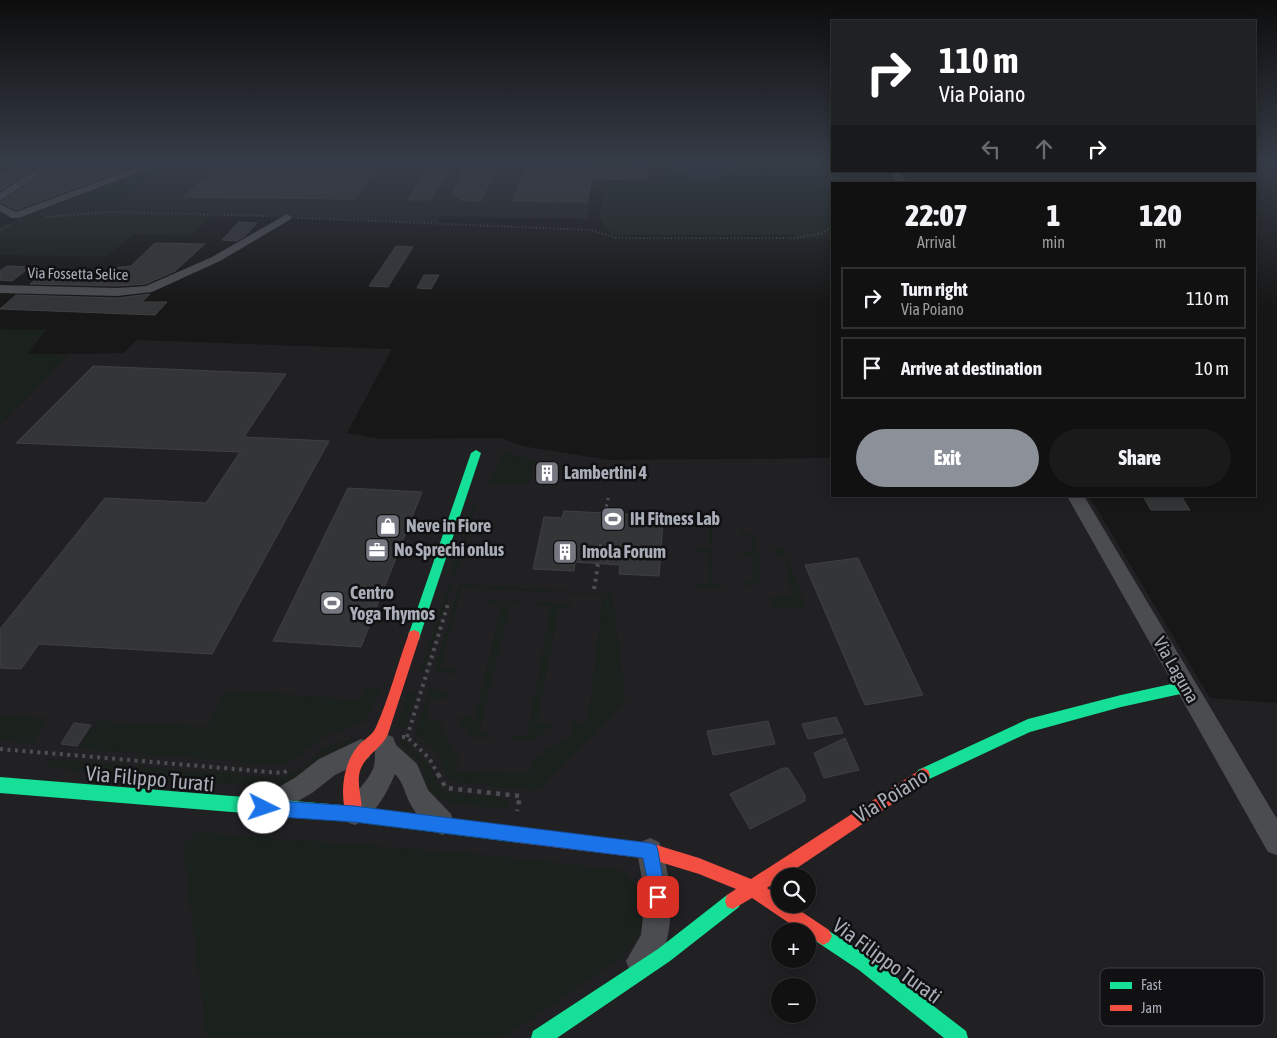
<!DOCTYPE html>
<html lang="en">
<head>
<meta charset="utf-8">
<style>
	body { margin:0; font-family:"Asap Condensed",sans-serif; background:#1a1a1a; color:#f1f3f6; height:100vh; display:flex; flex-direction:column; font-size:19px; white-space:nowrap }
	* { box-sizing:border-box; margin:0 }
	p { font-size:16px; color:#9c9d9f }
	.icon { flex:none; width:28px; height:28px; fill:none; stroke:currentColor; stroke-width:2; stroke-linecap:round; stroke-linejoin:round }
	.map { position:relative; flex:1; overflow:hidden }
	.side { position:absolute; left:831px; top:182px; width:425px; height:315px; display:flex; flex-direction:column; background:#111; border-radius:0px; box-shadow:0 2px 12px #0003,0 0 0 1px #303131 }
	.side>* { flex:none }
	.banner { position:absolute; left:831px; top:20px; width:425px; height:152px; border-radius:0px; box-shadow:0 2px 12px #0003,0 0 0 1px #303131; background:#202124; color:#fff; overflow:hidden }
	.controls { position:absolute; left:771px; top:868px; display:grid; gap:10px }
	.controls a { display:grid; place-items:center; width:45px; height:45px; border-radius:50%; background:#111; box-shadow:0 2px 12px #0003,0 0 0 1px #303131; font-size:25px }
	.pin { position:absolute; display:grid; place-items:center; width:42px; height:42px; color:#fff; margin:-21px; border-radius:10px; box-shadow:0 2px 8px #0006 }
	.me { position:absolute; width:55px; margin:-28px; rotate:94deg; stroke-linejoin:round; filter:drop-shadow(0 0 4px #0008) }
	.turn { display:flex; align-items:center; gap:18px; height:105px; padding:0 25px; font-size:22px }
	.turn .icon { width:65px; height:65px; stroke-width:2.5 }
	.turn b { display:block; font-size:35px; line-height:42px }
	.lanes { display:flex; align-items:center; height:48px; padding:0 25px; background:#0003; justify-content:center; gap:25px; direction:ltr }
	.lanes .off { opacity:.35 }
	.eta { display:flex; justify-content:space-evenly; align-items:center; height:85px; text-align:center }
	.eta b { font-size:30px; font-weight:800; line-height:35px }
	.cta { display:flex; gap:10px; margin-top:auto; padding:10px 25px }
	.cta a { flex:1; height:58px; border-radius:30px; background:#8c9099; color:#fff; font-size:20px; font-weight:800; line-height:58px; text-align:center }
	.cta a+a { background:#1a1a1a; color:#f1f3f6 }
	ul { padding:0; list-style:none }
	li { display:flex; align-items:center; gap:15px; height:62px; margin:0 10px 8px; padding:0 15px; border:2px solid #303131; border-radius:0px }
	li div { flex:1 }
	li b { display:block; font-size:19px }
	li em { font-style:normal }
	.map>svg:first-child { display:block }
	.built { fill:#212124; fill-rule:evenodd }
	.green { fill:#1b211c }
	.water { fill:#2a3239 }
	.building { fill:#343537; stroke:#3f4043 }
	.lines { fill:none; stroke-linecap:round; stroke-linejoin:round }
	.path-far3 { stroke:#4d4e52; stroke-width:2; stroke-dasharray:1 2.5; stroke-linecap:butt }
	.path-far2 { stroke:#4d4e52; stroke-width:3; stroke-dasharray:2.5 4; stroke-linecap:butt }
	.path-far1 { stroke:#4d4e52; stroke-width:4; stroke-dasharray:3 4.5; stroke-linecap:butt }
	.path { stroke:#4d4e52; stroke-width:4.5; stroke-dasharray:4 5.5; stroke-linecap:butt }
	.street { fill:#4b4c50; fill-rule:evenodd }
	.fast { fill:#16e098; fill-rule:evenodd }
	.jam { fill:#f24e42; fill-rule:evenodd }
	.route { fill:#1a73e8; stroke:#114b97 }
	.labels { text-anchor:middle; stroke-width:5; stroke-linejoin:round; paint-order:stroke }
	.far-street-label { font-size:15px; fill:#a8adb8; stroke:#111113 }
	.poi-label { font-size:18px; font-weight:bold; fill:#a8adb8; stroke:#111113; text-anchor:start }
	.street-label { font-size:18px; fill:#a8adb8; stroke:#111113 }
	.near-street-label { font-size:21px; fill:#a8adb8; stroke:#111113 }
	.key { fill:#111113; stroke:#3e4045; stroke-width:1 }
	.key-label { font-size:14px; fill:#a8adb8 }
</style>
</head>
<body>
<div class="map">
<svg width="1277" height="1038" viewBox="0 0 1277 1038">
	<rect width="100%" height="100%" fill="#171717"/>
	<g class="built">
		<path d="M167 161H591L588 219 441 216 437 223 103 211 21 220Z"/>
		<path d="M137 340 392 349 347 433 382 439 502 438 522 446 609 460 832 458V496H1089L1210 698 1277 703V1038H0V425L69 354 123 353ZM780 876H808V904H780ZM780 931H808V959H780ZM780 986H808V1014H780Z"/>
	</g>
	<g class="green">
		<path d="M668 161H775L777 165 799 161H832V171H885L891 184H832V238L796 240 794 235H611L600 219 604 188 615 183 663 182Z"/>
		<path d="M167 164 111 208 216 211 190 236 134 234 106 257 0 255V226Z"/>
		<path d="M0 329 46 330 27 354H69L0 425Z"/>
		<path d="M502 452 587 472 582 482H561L564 468H533L529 483 490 484Z"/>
		<path d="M473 503H476L456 574 451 573Z"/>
		<path d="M697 521 724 527V529H712L711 583 724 584 725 586 695 588 696 584 709 585V554L697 552V548H709V525L697 524Z"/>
		<path d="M740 531 753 536 759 554 760 584 741 586V582H754L752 557 740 555V551H753L751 537 740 536Z"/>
		<path d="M773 548H784L806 608H771L769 598 792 597 786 555 774 554Z"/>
		<path d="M450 583H453L424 672 420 671Z"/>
		<path d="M460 584 612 594 626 700 538 791 453 782 448 778 437 753 415 734 428 689 449 691 447 698H431L425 719 442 720 440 729 459 757 455 773 529 774 532 759 572 736 573 722 588 723 603 595 462 587 440 669H455L454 674 434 672Z"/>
		<path d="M490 600 523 602 522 604H510L479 733 493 735V738L470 737 459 721 460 717H475L502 603H489Z"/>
		<path d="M538 602 572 604 571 608 559 607 537 722 554 724 533 740H510L511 735 527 736 551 607 538 605Z"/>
		<path d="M367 687 380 688 366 721 324 737 292 761 282 765 78 749 97 721 208 727 227 690 361 700Z"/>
		<path d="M418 690 406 729 397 728 406 696Z"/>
		<path d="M0 716 49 719 32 743 0 741Z"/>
		<path d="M362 736 284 788H274L49 768 46 758 283 778C297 772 306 762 318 753 331 745 347 740 362 736Z"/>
		<path d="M397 739C420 744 433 773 444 792L508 799 507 808C488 806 441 808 430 790 425 783 425 772 420 765 412 755 403 750 397 739Z"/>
		<path d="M196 832 466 853 621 870C655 900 649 928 621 958L503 1038H207L183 845Z"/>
	</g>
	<path class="water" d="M692 161H731L736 165 734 171C718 179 690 181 675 170L674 166Z"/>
	<g class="building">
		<path d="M63 161H150L16 210 1 202Z"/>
		<path d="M224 161H383L354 199 183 197Z"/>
		<path d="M431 161H458L430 200H408Z"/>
		<path d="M467 161H498L481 201 463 200 452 194Z"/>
		<path d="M528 161H596L595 166 647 167 646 180 592 179 587 202 513 201Z"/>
		<path d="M18 163H42L0 191V175Z"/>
		<path d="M239 222 257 223 245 236 237 241 222 240Z"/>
		<path d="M155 243 205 244 175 271 146 284 117 286 30 284 44 272 108 271 111 268 131 266Z"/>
		<path d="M396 246 413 247 388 287 369 286Z"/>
		<path d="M7 266 30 267 12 281 0 280V271Z"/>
		<path d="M424 275H439L431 289 417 288Z"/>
		<path d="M150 294 142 302H167L155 315 0 309 16 295 117 298Z"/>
		<path d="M93 366 286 374 244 437 329 441 212 654 39 644 21 669 0 668V629L105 498 206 503 240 452 16 443Z"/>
		<path d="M348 488 422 492 361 647 273 641Z"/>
		<path d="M1143 496H1181L1190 510H1151Z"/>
		<path d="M564 511 646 515 645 521 663 522 659 576 619 574 620 565 575 562 574 571 533 569 544 517 562 518Z"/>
		<path d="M858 558 904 655 923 695 865 705 805 565Z"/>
		<path d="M836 717 843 733 808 739 802 724Z"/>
		<path d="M768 721 775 744 713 755 707 731Z"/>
		<path d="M74 723 91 725 77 746 61 744Z"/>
		<path d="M845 738 859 770 824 778 814 753Z"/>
		<path d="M783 768H788L805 795V801L750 829 730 794Z"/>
	</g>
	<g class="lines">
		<g class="path-far3">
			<path d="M46 217 109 212 267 216"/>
			<path d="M298 218 591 230 617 238H794L819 234 832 228"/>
			<path d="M0 230 11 225"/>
		</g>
		<g class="path-far2">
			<path d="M605 513 609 494"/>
			<path d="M597 566 601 543"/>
		</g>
		<g class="path-far1">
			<path d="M594 589 598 565"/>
			<path d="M402 737H407L429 758 439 776"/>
			<path d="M407 737 448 604"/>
			<path d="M0 749 282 773 287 771"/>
		</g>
		<path class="path" d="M438 774 446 788 520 796 517 811"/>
		<g class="street">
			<path d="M49 161H60L0 201V193Z"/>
			<path d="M155 161H168L19 218H11L0 211V204L16 212Z"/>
			<path d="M890 171H900L907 184H897Z"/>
			<path d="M287 214 292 217 291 219 220 261 152 292 117 296 0 293V285L117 288 146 286 212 257Z"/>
			<path d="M1067 496H1084L1277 819V855L1268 852Z"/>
			<path d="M385 734 393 737 396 745 417 764 428 790 451 814 454 823 451 832 442 835C430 830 417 817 411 805 405 795 404 783 395 774 387 793 374 817 355 825L346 822 343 813C349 797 364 787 372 771 378 760 372 749 377 737Z"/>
			<path d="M361 739 369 742 372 750 369 758 335 775 312 793 272 816 264 812 260 804 264 796 296 777 319 759Z"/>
			<path d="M650 838 659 842C673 876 682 958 640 975L630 971 626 961 641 935 645 897 637 851 641 842Z"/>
		</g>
		<g class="fast">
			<path d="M476 450 481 453 420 636 419 640 414 642 409 640 408 636 471 453Z"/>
			<path d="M1185 681 1190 683 1192 687 1190 691 1185 693 1121 707 1030 732 923 782 918 780 916 775 918 770 1028 719 1121 695Z"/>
			<path d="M0 777 354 806 519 827 525 829 527 835 525 841 519 843 354 822 0 793Z"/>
			<path d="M733 893 739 895 741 901 739 907 670 961 557 1038H531L533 1031 658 949 727 895Z"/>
			<path d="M823 927 871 958 966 1031 968 1038H944L859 970 817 942 814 936 817 930Z"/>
		</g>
		<g class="jam">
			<path d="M414 630 419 632 420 636 388 734C382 748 367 754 361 768 354 785 366 804 360 820L354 822 348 820C339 797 342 765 358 746 363 740 373 735 376 727 389 698 397 666 408 636L409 632Z"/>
			<path d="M923 768 928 770 930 775 928 780 785 876H780V879L767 888 780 897V904H790L829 930 832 936 829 942 823 945 808 936V931H801L752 898 733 909 727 907 725 901 727 895 736 889 699 874 650 859 519 843 513 841 511 835 513 829 519 827 650 843 699 858 751 879Z"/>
		</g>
	</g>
	<linearGradient id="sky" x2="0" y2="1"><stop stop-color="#0d0d0d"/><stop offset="0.53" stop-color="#363c47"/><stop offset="1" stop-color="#363c47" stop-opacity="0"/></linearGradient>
	<rect width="1277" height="306" fill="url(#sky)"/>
	<path class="route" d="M264 800 354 806 650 843 656 845 658 851 666 897 664 903 658 905 652 903 643 858 354 822 264 816 259 813 257 808 259 802Z"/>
	<defs>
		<symbol id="building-square" viewBox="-11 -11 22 22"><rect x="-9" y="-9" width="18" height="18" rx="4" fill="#757880" stroke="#111113"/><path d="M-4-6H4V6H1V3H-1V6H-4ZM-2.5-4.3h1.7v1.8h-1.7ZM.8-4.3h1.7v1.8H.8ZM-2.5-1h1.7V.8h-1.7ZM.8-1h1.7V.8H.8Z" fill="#fff"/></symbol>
		<symbol id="stadium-square" viewBox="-11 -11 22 22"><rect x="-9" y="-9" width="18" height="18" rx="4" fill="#757880" stroke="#111113"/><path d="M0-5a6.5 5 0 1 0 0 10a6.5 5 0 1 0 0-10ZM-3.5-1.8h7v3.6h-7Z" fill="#fff"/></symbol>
		<symbol id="shop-square" viewBox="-11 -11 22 22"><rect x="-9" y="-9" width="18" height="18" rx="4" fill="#757880" stroke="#111113"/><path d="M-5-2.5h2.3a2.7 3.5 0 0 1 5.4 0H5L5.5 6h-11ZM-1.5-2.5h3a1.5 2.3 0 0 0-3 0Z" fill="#fff"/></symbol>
		<symbol id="office-square" viewBox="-11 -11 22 22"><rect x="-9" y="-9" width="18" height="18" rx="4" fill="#757880" stroke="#111113"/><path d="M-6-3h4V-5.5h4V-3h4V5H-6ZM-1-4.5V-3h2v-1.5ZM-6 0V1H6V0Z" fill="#fff"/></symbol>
	</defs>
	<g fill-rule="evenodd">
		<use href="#building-square" x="533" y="459" width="28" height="28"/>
		<use href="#stadium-square" x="599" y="505" width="28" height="28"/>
		<use href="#shop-square" x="374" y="512" width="28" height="28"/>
		<use href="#office-square" x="363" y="536" width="28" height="28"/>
		<use href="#building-square" x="551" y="538" width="28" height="28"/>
		<use href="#stadium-square" x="318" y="589" width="28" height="28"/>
	</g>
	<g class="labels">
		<g class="far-street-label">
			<text transform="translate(78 274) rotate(1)" y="5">Via Fossetta Selice</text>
		</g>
		<g class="poi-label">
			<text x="564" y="479">Lambertini 4</text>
			<text x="630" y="525">IH Fitness Lab</text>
			<text x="406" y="532">Neve in Fiore</text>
			<text x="394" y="556">No Sprechi onlus</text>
			<text x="582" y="558">Imola Forum</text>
			<text x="350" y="599">Centro<tspan x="350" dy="21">Yoga Thymos</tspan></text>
		</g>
		<g class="street-label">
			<text transform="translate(1176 670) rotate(60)" y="6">Via Laguna</text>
		</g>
		<g class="near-street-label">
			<text transform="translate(150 779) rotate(5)" y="7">Via Filippo Turati</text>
			<text transform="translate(891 796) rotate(-32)" y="7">Via Poiano</text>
			<text transform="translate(887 961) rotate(36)" y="7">Via Filippo Turati</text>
		</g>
	</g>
	<rect x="1100" y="968" width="164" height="58" rx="8" class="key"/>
	<rect x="1110" y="982" width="22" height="7" fill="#16e098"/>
	<rect x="1110" y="1005" width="22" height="6" fill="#f24e42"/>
	<g class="key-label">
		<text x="1141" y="990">Fast</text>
		<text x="1141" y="1013">Jam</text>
	</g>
</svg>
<div class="controls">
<a><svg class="icon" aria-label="search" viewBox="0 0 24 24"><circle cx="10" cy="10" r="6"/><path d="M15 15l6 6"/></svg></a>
<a>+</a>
<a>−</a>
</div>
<div class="pin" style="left:658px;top:897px;background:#d93025"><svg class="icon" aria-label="arrive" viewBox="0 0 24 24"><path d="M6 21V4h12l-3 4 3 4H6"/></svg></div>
<svg class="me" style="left:264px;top:808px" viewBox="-20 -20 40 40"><circle r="19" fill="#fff"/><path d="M0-13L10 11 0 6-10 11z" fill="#1a73e8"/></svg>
<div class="banner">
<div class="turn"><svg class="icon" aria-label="right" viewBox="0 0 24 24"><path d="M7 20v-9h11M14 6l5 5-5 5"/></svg><div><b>110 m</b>Via Poiano</div></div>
<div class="lanes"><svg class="icon off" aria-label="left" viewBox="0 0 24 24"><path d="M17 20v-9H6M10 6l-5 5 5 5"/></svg><svg class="icon off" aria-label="ahead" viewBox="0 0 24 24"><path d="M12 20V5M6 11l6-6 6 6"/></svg><svg class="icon" aria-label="right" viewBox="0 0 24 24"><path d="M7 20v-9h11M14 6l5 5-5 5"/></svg></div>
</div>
<section class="side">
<div class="eta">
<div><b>22:07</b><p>Arrival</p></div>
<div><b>1</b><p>min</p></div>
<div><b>120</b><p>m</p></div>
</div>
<ul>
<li><svg class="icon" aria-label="right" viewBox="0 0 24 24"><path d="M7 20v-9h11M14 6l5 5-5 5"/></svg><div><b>Turn right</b><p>Via Poiano</p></div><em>110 m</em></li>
<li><svg class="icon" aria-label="arrive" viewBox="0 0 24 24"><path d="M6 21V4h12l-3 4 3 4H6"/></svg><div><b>Arrive at destination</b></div><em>10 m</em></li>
</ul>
<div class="cta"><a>Exit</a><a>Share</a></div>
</section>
</div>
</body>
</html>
